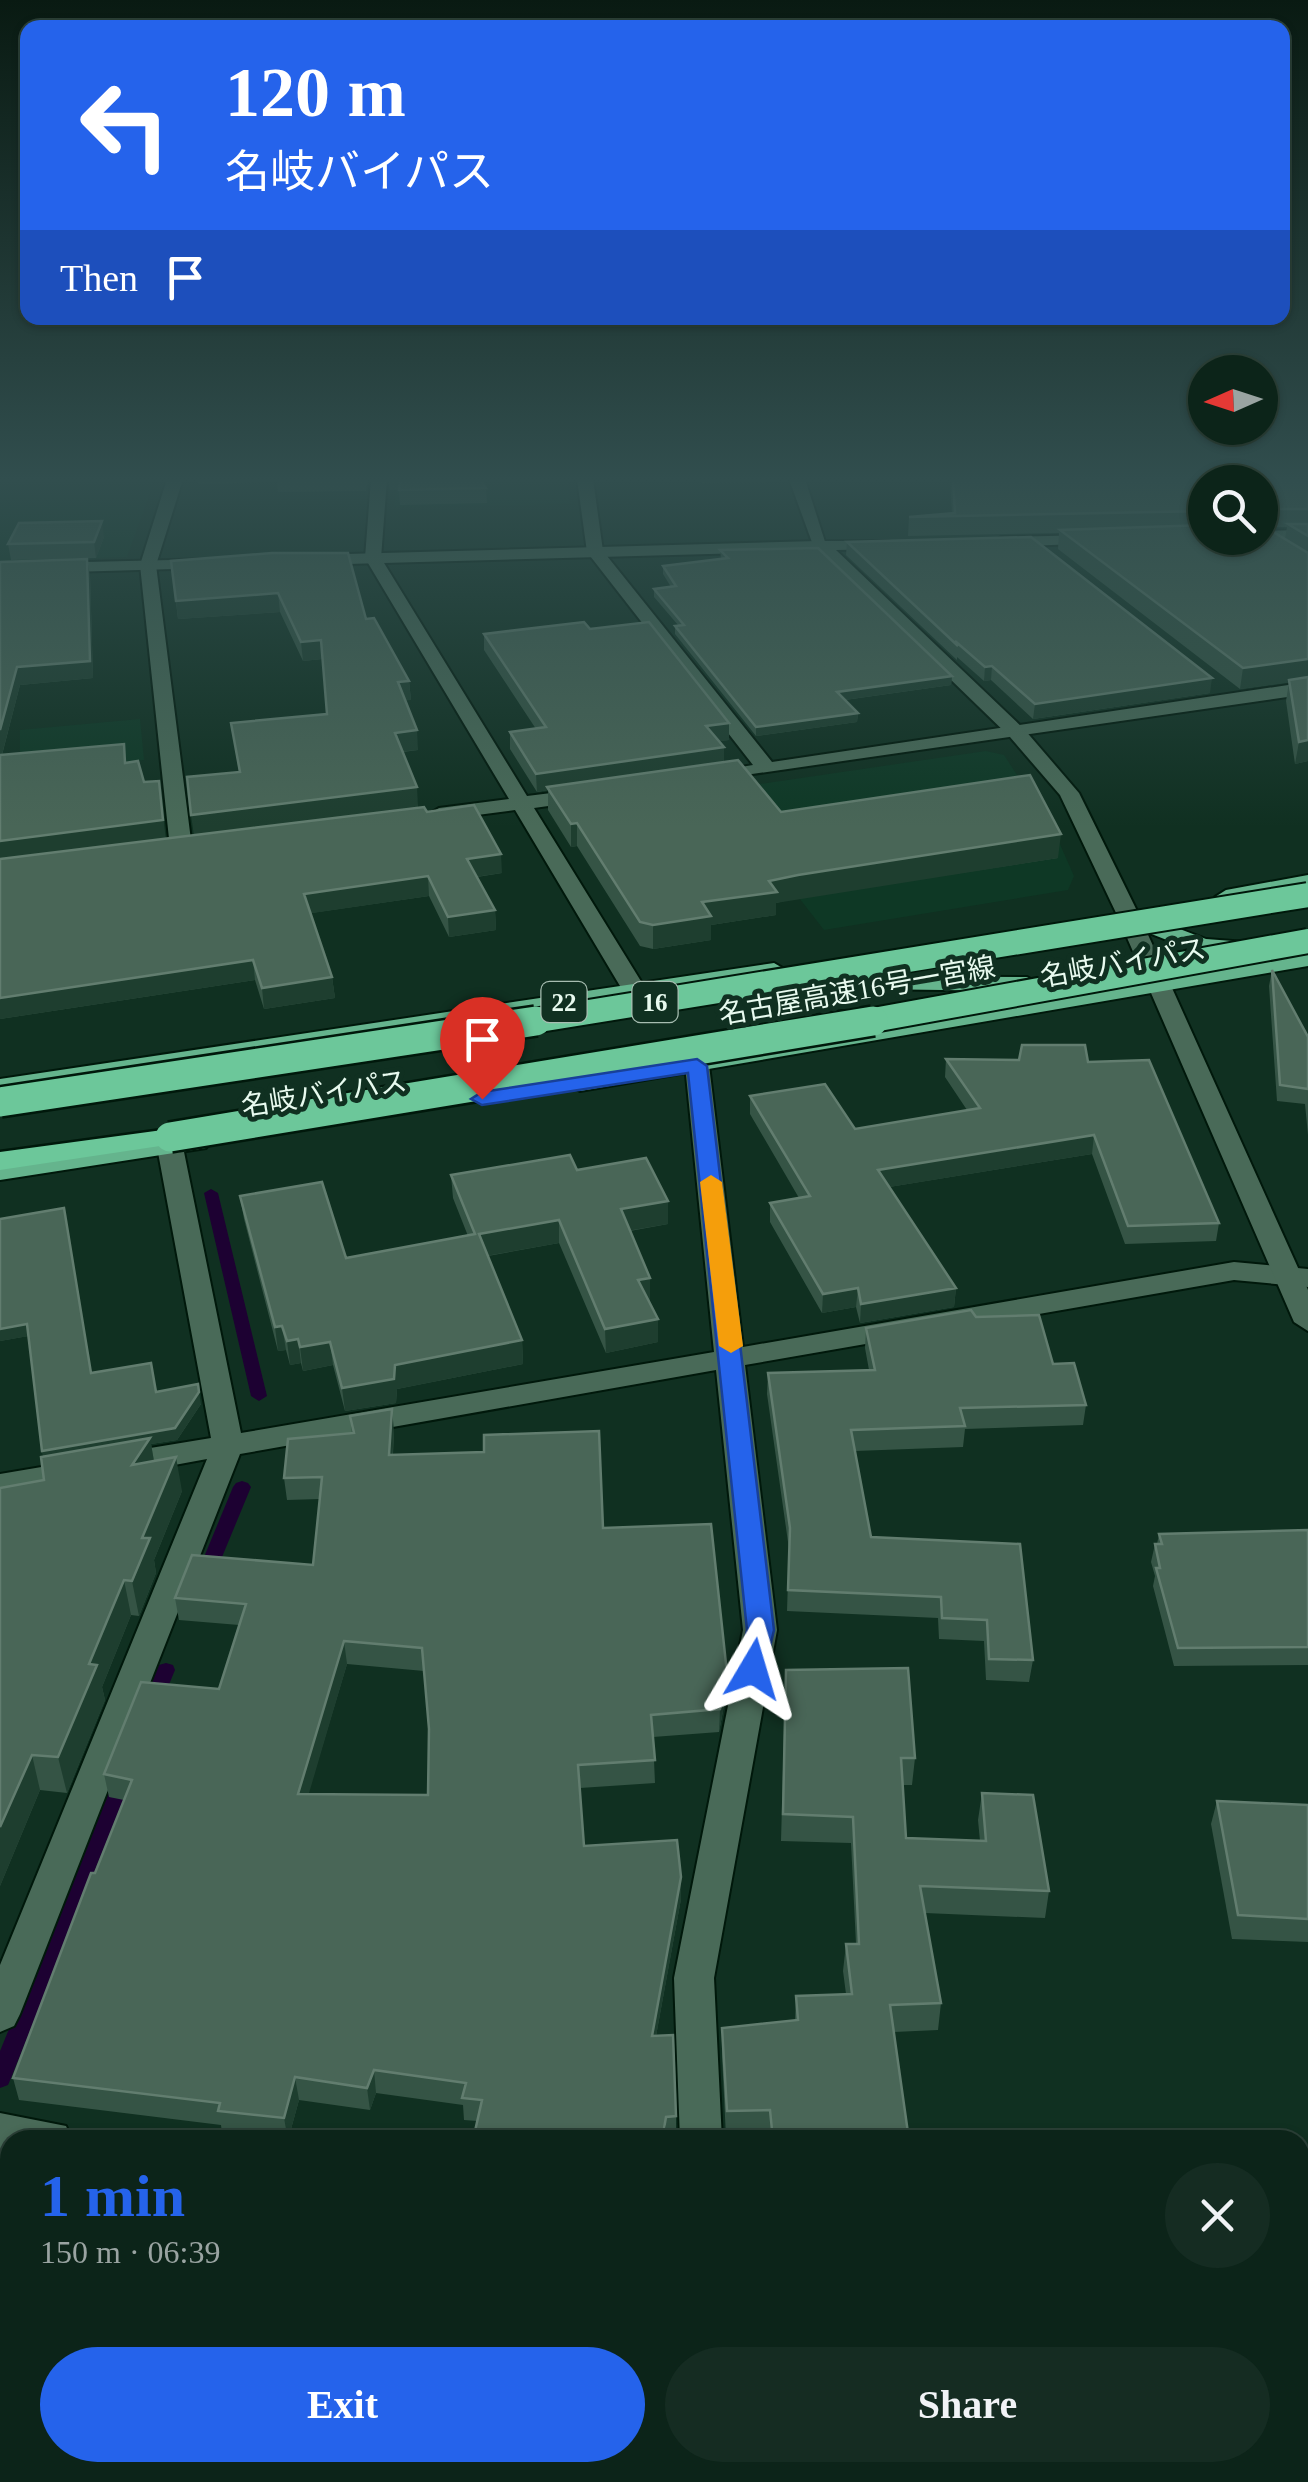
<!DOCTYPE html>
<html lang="en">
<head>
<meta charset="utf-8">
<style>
	body { margin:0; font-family:"Times New Roman","Noto Sans JP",serif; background:#152c22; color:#f1f3f6; height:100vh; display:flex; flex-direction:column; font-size:38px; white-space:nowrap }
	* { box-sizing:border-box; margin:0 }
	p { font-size:32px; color:#9aa4a2 }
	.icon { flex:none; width:55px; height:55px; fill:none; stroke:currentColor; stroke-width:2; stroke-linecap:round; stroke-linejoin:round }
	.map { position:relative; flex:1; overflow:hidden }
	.details { position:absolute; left:0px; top:2130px; width:1310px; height:352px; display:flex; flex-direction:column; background:#0c2419; border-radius:30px 30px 0 0; box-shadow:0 2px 8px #0004,0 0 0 2px #2c4138 }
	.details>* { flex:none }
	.guide { position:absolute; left:20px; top:20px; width:1270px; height:305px; border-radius:20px; box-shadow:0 2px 8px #0004,0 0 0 2px #2c4138; background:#2563eb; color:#fff; overflow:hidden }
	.needle { width:65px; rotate:267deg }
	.controls { position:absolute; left:1188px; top:355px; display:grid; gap:20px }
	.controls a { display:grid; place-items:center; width:90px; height:90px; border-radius:50%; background:#0c2419; box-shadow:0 2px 8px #0004,0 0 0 2px #2c4138; font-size:50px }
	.pin { position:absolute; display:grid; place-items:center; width:85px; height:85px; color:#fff; margin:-102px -42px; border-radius:50% 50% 50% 0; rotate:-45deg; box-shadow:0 0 10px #0007 }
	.pin .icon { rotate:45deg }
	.me { position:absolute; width:110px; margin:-55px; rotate:7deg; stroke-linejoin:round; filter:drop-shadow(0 0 8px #0008) }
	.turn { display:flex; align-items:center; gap:35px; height:210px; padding:0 40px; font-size:45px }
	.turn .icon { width:130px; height:130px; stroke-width:2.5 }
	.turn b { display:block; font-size:70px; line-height:85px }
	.then { display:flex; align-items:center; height:95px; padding:0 40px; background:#0003; gap:20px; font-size:38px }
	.round { display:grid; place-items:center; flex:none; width:105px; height:105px; border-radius:52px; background:#152c22 }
	.overview { display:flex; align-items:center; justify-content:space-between; height:170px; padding:0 40px }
	h1 { font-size:60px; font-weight:600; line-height:75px; color:#2563eb }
	.action { display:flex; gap:20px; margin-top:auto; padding:20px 40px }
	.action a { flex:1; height:115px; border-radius:60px; background:#2563eb; color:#fff; font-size:40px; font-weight:600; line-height:115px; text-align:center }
	.action a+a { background:#152c22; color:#f1f3f6 }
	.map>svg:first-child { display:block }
	.built { fill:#0e3825 }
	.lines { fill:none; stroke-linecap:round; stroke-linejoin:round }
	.stream { fill:#1d0132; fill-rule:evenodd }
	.minor-casing { stroke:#00180b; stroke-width:4 }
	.tertiary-casing { stroke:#00180b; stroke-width:4 }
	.trunk-casing { stroke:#00180b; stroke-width:4 }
	.motorway-casing { stroke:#00180b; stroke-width:5 }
	.minor { fill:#496a58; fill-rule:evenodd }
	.tertiary { fill:#496a58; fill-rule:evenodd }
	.trunk { fill:#65b48d; fill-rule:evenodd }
	.motorway { fill:#6cc79a; fill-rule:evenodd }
	.motorway-bridge-far1-casing { stroke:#00180b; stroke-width:28; stroke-linecap:butt }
	.motorway-bridge-casing { stroke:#00180b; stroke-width:34; stroke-linecap:butt }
	.motorway-bridge-far1 { stroke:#6cc79a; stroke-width:24 }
	.motorway-bridge { stroke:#6cc79a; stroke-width:29 }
	.wall { fill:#355445; fill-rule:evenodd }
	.shaded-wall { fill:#1e3e2f }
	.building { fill:#496657; stroke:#627d6f; stroke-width:2.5; fill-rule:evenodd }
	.route { fill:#2563eb; stroke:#184099; stroke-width:2.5 }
	.slow { fill:#f59e0b }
	.labels { text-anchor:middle; stroke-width:10; stroke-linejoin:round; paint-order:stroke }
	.shield { fill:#103021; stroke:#a7bdb1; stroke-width:2.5 }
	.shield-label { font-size:25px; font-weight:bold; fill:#e8faef }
	.street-label { font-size:28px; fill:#e8faef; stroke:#103021 }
</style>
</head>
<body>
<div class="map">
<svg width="1308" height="2482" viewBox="0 0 1308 2482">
	<rect width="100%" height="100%" fill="#103021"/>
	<g class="built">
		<path d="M0 479H155L127 557 0 561Z"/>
		<path d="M397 479H568L570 504 394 507Z"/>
		<path d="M140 719 144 760 20 771V730Z"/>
		<path d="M986 751 1004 755 1055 833 1074 876 1068 890 824 930 761 849 684 795Z"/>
	</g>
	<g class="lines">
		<g class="stream">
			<path d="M211 1189 218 1193 267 1396 259 1401 251 1396 204 1193Z"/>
			<path d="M242 1481 248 1483 251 1487 215 1574 212 1579 206 1580 200 1579 197 1574 233 1487 236 1483Z"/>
			<path d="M166 1663 173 1665 175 1670 161 1704 154 1706 147 1704 144 1699 159 1665Z"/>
			<path d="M121 1773 128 1775 131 1781 11 2078 8 2085 0 2088V2051L111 1781 114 1775Z"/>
		</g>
		<defs>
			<g id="minor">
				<path d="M167 479H183L156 565 192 848 181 854 170 848 140 565Z"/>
				<path d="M371 479H387L381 558 527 796 584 789 594 795 584 801 534 808 647 991 643 996H627L623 991 515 810 439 820 429 814 439 808 509 799 365 558Z"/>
				<path d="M577 479H593L603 551 772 762 1308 682V694L704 781V773L753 765 587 552Z"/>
				<path d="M789 479H805L827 548 813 545Z"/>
				<path d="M697 1058 709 1065 743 1347 1234 1262 1308 1269V1287L1234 1280 745 1365 777 1630 714 1978 722 2140H680L674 1978 743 1630 716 1370 240 1454 20 2014 14 2026 0 2032V1965L207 1459 120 1475 109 1471 104 1464 109 1457 120 1453 211 1438 157 1147 161 1141 170 1139 183 1147 241 1433 714 1352 685 1065Z"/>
				<path d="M77 1461 88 1464 93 1472 88 1480 0 1496V1474Z"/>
				<path d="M0 2113 66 2126 72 2140H10V2153L0 2151Z"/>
				<path d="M1308 2389V2435L1300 2436V2390Z"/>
				<rect x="791" y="2472" width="48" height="10"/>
			</g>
			<g id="tertiary">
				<path d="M1308 530V540L1253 538H1260V531Z"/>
				<path d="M1093 535 1101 540 1099 543 1001 547 993 542 1001 537Z"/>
				<path d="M818 541H889V547L883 549 836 550 1024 729 1079 793 1140 917 1308 1290V1331L1294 1322 1118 917 1060 795 1010 737 818 551 311 565 303 560 311 555Z"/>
				<path d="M214 559V567L208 568 0 574V564Z"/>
			</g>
			<g id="trunk">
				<path d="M1308 875V887L1226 904 1215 897 1226 890Z"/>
				<path d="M1130 910 1206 939 1246 942 1257 949C1234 972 1150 933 1122 922L1119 917Z"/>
				<path d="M1308 952V966L580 1091 568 1084 580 1077Z"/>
				<path d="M774 963 786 970 782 975 0 1093V1079Z"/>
				<path d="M800 976 1027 977 1039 984 1027 991 792 988V978Z"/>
				<path d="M197 1135 206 1138 210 1143 206 1148 0 1180V1164Z"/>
			</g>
			<path id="motorway" d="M170 1129 184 1137 180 1143 0 1170V1152Z"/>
		</defs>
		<use href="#minor" class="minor-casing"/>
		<use href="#tertiary" class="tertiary-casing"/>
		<use href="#trunk" class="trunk-casing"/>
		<use href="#motorway" class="motorway-casing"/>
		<use href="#minor" class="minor"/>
		<use href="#tertiary" class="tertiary"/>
		<use href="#trunk" class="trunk"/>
		<use href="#motorway" class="motorway"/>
		<defs>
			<g id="motorway-bridge-far1">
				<path d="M521 1023 1308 895"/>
				<path d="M857 1023 1308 941"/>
			</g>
			<g id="motorway-bridge">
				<path d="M0 1102 536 1021"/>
				<path d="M170 1137 873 1021"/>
			</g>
		</defs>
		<use href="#motorway-bridge-far1" class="motorway-bridge-far1-casing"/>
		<use href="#motorway-bridge" class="motorway-bridge-casing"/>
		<use href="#motorway-bridge-far1" class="motorway-bridge-far1"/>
		<use href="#motorway-bridge" class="motorway-bridge"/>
	</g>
	<g class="wall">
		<path d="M197 479H368L366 491 278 492 277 482 198 484Z"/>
		<path d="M388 479H480L486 488 487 503 400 505 399 490H390Z"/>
		<path d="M700 479H775V482L701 483Z"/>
		<path d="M921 479H1308V761L1295 764 1286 701 1289 682 1240 689 1058 549 1059 533 908 536 909 517 952 513 950 479ZM1205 482 1260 538H1205ZM1266 527H1287L1285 539Z"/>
		<path d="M104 537 96 558 11 560 8 544Z"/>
		<path d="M847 542 1210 693 1033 719 991 680 984 681 957 657V660L846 555Z"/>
		<path d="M720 550 952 676 951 685 845 700 858 713 857 722 756 736 675 634V626L678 625 654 597V589L671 587 663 574V566L721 559Z"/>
		<path d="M171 561 366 619 409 681 411 700H405L418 750 403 752 418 807 262 827 427 812 502 873 477 877 495 910 496 930 449 937 429 896 311 913 332 977 335 998 264 1009 255 980 0 1019V562L90 575 93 678 20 685 2 755 127 762 144 782 166 839 194 835 239 772 231 723 327 714 322 659 303 661 280 612 178 619Z"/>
		<path d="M590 629 729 723V740L719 741 724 762 781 812 1058 858 797 898 776 903V915L711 925V940L653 949 640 946 577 846 571 847 548 810V790L537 792 510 749V732L536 729 484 650V634Z"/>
		<path d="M1272 970 1308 1037V1135L1305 1104 1277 1101 1269 986Z"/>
		<path d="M946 1059 1088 1062 1219 1223 1216 1241 1125 1244 1092 1154 889 1187 956 1288 954 1307 860 1323 856 1307 822 1313 770 1222V1203L799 1198 750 1114V1096L855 1129 967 1110 945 1077Z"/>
		<path d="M577 1170 668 1224 630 1231 650 1278V1302L658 1342 606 1353 559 1243 488 1256 522 1340 523 1364 397 1389 396 1403 345 1411 333 1365 303 1371 301 1363 290 1365 286 1350 278 1351 244 1219 240 1196 346 1258 468 1236 453 1198 451 1175Z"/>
		<path d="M0 1219 91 1373 201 1404 177 1440 151 1444 154 1461 182 1491 154 1560 156 1573 139 1616 131 1615 102 1687 105 1700 67 1793 40 1790 0 1886V1488L44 1480 43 1456 28 1336 0 1341Z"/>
		<path d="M976 1317 1053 1364 1086 1405 1083 1425 965 1429 963 1447 855 1451 871 1537 1020 1544 1033 1660 1029 1682 986 1680 984 1641 939 1639 938 1618 787 1611 789 1549 767 1394 768 1373 869 1370 865 1348 866 1328Z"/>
		<path d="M350 1416 394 1431 393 1454 603 1528 726 1695 719 1732 653 1737 655 1783 580 1788 584 1846 681 1899 656 2036 676 2116V2138L666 2139V2140H473L477 2121 464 2120 463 2105 376 2093 370 2110 299 2100 288 2140 222 2133 221 2125 19 2100 13 2078 124 1800 109 1797 104 1774 219 1689 239 1625 179 1620 175 1598 313 1565 320 1499 287 1500 284 1478 352 1434ZM347 1664 424 1671 429 1729 428 1795 308 1794Z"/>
		<path d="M1308 1530V1665L1174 1666 1153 1586 1155 1576 1151 1562 1155 1544H1157L1159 1534Z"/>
		<path d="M785 1696 915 1758 912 1785H903L906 1838 980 1841 978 1820 982 1793 1049 1891 1045 1918 925 1913 941 2003 938 2030 894 2032 909 2140H769V2137H726L722 2055V2028L795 2020 796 1996 846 1994 843 1971 846 1944H856L851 1843 781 1841Z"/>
		<path d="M1217 1801 1308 1805V1942L1232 1939 1211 1824Z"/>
		<path d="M1300 2191H1308V2368L1300 2369Z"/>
		<path d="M654 2472H767L770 2482H657Z"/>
		<path d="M1181 2472H1300L1308 2482H1183Z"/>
	</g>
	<g class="shaded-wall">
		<path d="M102 521 104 537 96 558 94 542Z"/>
		<path d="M87 559 90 575 93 678 20 685 0 762V730L17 667Z"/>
		<path d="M278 593 280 612 178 619 176 601Z"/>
		<path d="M321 640 322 659 303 661 301 642Z"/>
		<path d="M1308 659V680L1240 689 1243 668Z"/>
		<path d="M992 666 991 680 984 681 985 667Z"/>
		<path d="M952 676 951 685 837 701V692Z"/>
		<path d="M1212 678 1210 693 1033 719 1035 704Z"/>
		<path d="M409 681 411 700 400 701 398 682Z"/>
		<path d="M858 713 857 722 756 736V727Z"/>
		<path d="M729 723V740L706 743V726Z"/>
		<path d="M417 730 418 750 397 752 395 733Z"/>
		<path d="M1308 740V761L1295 764 1299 742Z"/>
		<path d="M724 747V765L547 787 548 790 537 792 536 774Z"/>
		<path d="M159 781 166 840 0 861V841Z"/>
		<path d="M417 787 418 807 194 836 191 815Z"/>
		<path d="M577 823V846L571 847V824Z"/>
		<path d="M1061 834 1058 858 776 903V915L711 925V940L653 949V925L702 902 769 881 798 875Z"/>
		<path d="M501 854 502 873 468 878 467 859Z"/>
		<path d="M428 876 429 896 306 914 304 894Z"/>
		<path d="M495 910 496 930 449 937 448 917Z"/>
		<path d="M253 960 255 980 0 1019V998Z"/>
		<path d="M332 977 335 998 264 1009 262 988Z"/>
		<path d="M1094 1135 1092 1154 877 1189 878 1170Z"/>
		<path d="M668 1201V1224L621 1232V1209Z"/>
		<path d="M559 1220V1243L480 1257 479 1234Z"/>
		<path d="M650 1278V1302L638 1280Z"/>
		<path d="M858 1288 856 1307 822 1313 823 1294Z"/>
		<path d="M956 1288 954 1307 860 1323 861 1304Z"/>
		<path d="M658 1319V1342L606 1353 605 1329Z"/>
		<path d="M27 1324 29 1336 0 1341V1329Z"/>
		<path d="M282 1326 286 1350 278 1351 275 1327Z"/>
		<path d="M298 1339 301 1363 290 1365 287 1341Z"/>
		<path d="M522 1340 523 1364 397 1389 396 1403 345 1411 342 1388 395 1365Z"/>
		<path d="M330 1342 333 1365 303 1371 300 1347Z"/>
		<path d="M199 1392 201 1404 177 1440 151 1444 156 1473 45 1463 42 1451Z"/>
		<path d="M392 1409 394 1431 391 1476 389 1455Z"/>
		<path d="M176 1457 182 1491 154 1560 156 1573 139 1616 132 1581 142 1538Z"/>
		<path d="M124 1580 131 1615 102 1687 105 1700 67 1793 58 1757 89 1664Z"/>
		<path d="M344 1641 347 1664 302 1817 298 1794Z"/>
		<path d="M727 1673 726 1695 719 1732 720 1709Z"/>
		<path d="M32 1755 40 1790 0 1886V1827Z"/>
		<path d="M681 1877V1899L652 2058V2036Z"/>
		<path d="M374 2070 376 2093 370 2110 367 2088Z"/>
		<path d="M295 2077 299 2100 288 2140 284 2118Z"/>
		<path d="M666 2117V2140H662Z"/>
		<path d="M473 2472H478L477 2482H472Z"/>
	</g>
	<g class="building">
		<path d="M400 479H480L486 488 399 490Z"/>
		<path d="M953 479H1308V509H1263L1260 512V482H1205V511L909 517 955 513Z"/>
		<path d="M102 521 94 542 8 544 19 523Z"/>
		<path d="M1260 524 1308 553V659L1243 668 1060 530 1205 525V538H1260Z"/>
		<path d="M1288 524H1308V536Z"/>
		<path d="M1031 537 1212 678 1035 704 992 666 985 667 955 641 958 646 847 542Z"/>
		<path d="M818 548 952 676 837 692 858 713 756 727 675 626 684 625 654 589 676 586 663 566 728 558 720 550Z"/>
		<path d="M272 553H348L366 619 374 618 409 681 398 682 417 730 395 733 417 787 191 815 187 777 240 772 231 723 327 714 321 640 301 642 278 593 176 601 171 561Z"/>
		<path d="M87 559 90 661 17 667 0 730V562Z"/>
		<path d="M584 622 590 629 649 622 729 723 706 726 724 747 536 774 510 732 546 727 484 634Z"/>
		<path d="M1308 677V740L1299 742 1289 680Z"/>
		<path d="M124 744 125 763 138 761 144 782 159 781 163 820 0 841V755Z"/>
		<path d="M738 760 781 812 1030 775 1061 834 798 875 769 881 777 892 702 902 711 916 653 925 640 922 577 823 571 824 547 787Z"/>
		<path d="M474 805 501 854 467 859 495 910 448 917 428 876 304 894 332 977 262 988 253 960 0 998V859L424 807 427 812Z"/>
		<path d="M1272 970 1308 1037V1089L1280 1085Z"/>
		<path d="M1022 1045H1085L1088 1062 1149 1060 1219 1223 1128 1226 1094 1135 878 1170 956 1288 861 1304 858 1288 823 1294 770 1203 810 1196 750 1096 825 1084 855 1129 980 1108 946 1059 1019 1060Z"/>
		<path d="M570 1155 577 1170 646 1158 668 1201 621 1209 650 1278 638 1280 658 1319 605 1329 559 1220 479 1234 522 1340 395 1365 394 1379 342 1388 330 1342 300 1347 298 1339 287 1341 282 1326 275 1327 240 1196 322 1182 346 1258 475 1234 451 1175Z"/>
		<path d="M64 1208 91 1373 151 1363 156 1392 198 1384 199 1392 175 1428 42 1451 27 1324 0 1329V1219Z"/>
		<path d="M971 1310 976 1317 1039 1315 1053 1364 1074 1363 1086 1405 960 1408 965 1426 851 1430 871 1537 1020 1544 1033 1660 989 1659 987 1620 942 1618 941 1597 788 1590 790 1528 768 1373 875 1370 866 1328Z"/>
		<path d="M392 1409 389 1455 484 1452V1435L599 1431 603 1528 711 1524 727 1673 720 1709 651 1715 655 1760 578 1765 584 1846 677 1840 681 1877 652 2036 673 2035 676 2116 666 2117 662 2140H473L482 2100 462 2098 466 2083 374 2070 367 2088 295 2077 284 2118 218 2111 220 2103 13 2078 91 1873H95L132 1780 104 1774 141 1682 219 1689 246 1604 175 1598 192 1555 313 1565 322 1477 284 1478 288 1439 354 1433 350 1416ZM344 1641 422 1648 429 1729 428 1795 298 1794Z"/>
		<path d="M150 1438 132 1465 176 1457 142 1538H150L132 1581 124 1580 89 1664 97 1665 58 1757 32 1755 0 1827V1488L44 1480 41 1457Z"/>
		<path d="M1308 1530V1647L1178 1648 1156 1568H1160L1155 1544H1162L1159 1534Z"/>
		<path d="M908 1668 915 1758H901L906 1838 986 1841 982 1793 1033 1795 1049 1891 920 1886 941 2003 890 2005 909 2140H773L770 2110 727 2111 722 2028 798 2020 796 1996 852 1994 846 1944H859L853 1817 783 1814 786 1670Z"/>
		<path d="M1217 1801 1308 1805V1919L1238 1915Z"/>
		<path d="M0 2162 10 2163V2472H473L472 2482H0Z"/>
		<rect x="1300" y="2191" width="8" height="155"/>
		<path d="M1300 2443H1308V2482H1196L1193 2472H1300Z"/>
		<path d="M660 2472H767L770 2482H663Z"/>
		<path d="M866 2472H999L1001 2482H867Z"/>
	</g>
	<linearGradient id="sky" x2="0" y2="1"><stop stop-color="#091a12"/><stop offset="0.58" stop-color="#314e4e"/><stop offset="1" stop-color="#314e4e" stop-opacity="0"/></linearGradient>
	<rect width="1308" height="827" fill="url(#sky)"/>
	<path class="route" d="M697 1059 707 1066 774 1630 763 1676H743L739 1669 747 1630 688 1073 482 1105 471 1099 482 1092Z"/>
	<path class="slow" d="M711 1175 722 1182 743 1346 731 1353 719 1346 700 1182Z"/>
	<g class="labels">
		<g class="shield">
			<rect x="541.5" y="982" width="45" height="40" rx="8"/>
			<rect x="632.5" y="982" width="45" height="40" rx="8"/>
		</g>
		<g class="shield-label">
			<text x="564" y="1011">22</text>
			<text x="655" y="1011">16</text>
		</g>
		<g class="street-label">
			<text transform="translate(1123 962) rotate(-10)" y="10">名岐バイパス</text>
			<text transform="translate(857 990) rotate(-10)" y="10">名古屋高速16号一宮線</text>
			<text transform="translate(324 1093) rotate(-9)" y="10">名岐バイパス</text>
		</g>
	</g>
</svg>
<div class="controls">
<a><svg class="needle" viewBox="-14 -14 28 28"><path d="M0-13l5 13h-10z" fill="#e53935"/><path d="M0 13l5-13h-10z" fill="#9aa4a2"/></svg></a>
<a><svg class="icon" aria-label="search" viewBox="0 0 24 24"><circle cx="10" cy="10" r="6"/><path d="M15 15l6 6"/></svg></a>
</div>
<div class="pin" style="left:482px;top:1099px;background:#d93025"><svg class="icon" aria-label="arrive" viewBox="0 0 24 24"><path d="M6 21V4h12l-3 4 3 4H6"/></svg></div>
<svg class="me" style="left:753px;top:1669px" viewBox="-20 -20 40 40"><path d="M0-17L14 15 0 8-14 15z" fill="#2563eb" stroke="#fff" stroke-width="4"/></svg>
<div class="guide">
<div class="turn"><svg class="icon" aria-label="left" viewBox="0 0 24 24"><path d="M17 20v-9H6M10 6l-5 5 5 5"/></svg><div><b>120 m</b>名岐バイパス</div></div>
<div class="then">Then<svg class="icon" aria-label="arrive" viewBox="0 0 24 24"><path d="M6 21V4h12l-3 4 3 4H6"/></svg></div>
</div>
<section class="details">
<div class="overview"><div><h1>1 min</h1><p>150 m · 06:39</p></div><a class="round"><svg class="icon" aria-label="close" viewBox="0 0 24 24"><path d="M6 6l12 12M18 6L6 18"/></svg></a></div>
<div class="action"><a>Exit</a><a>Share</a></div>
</section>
</div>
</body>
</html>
